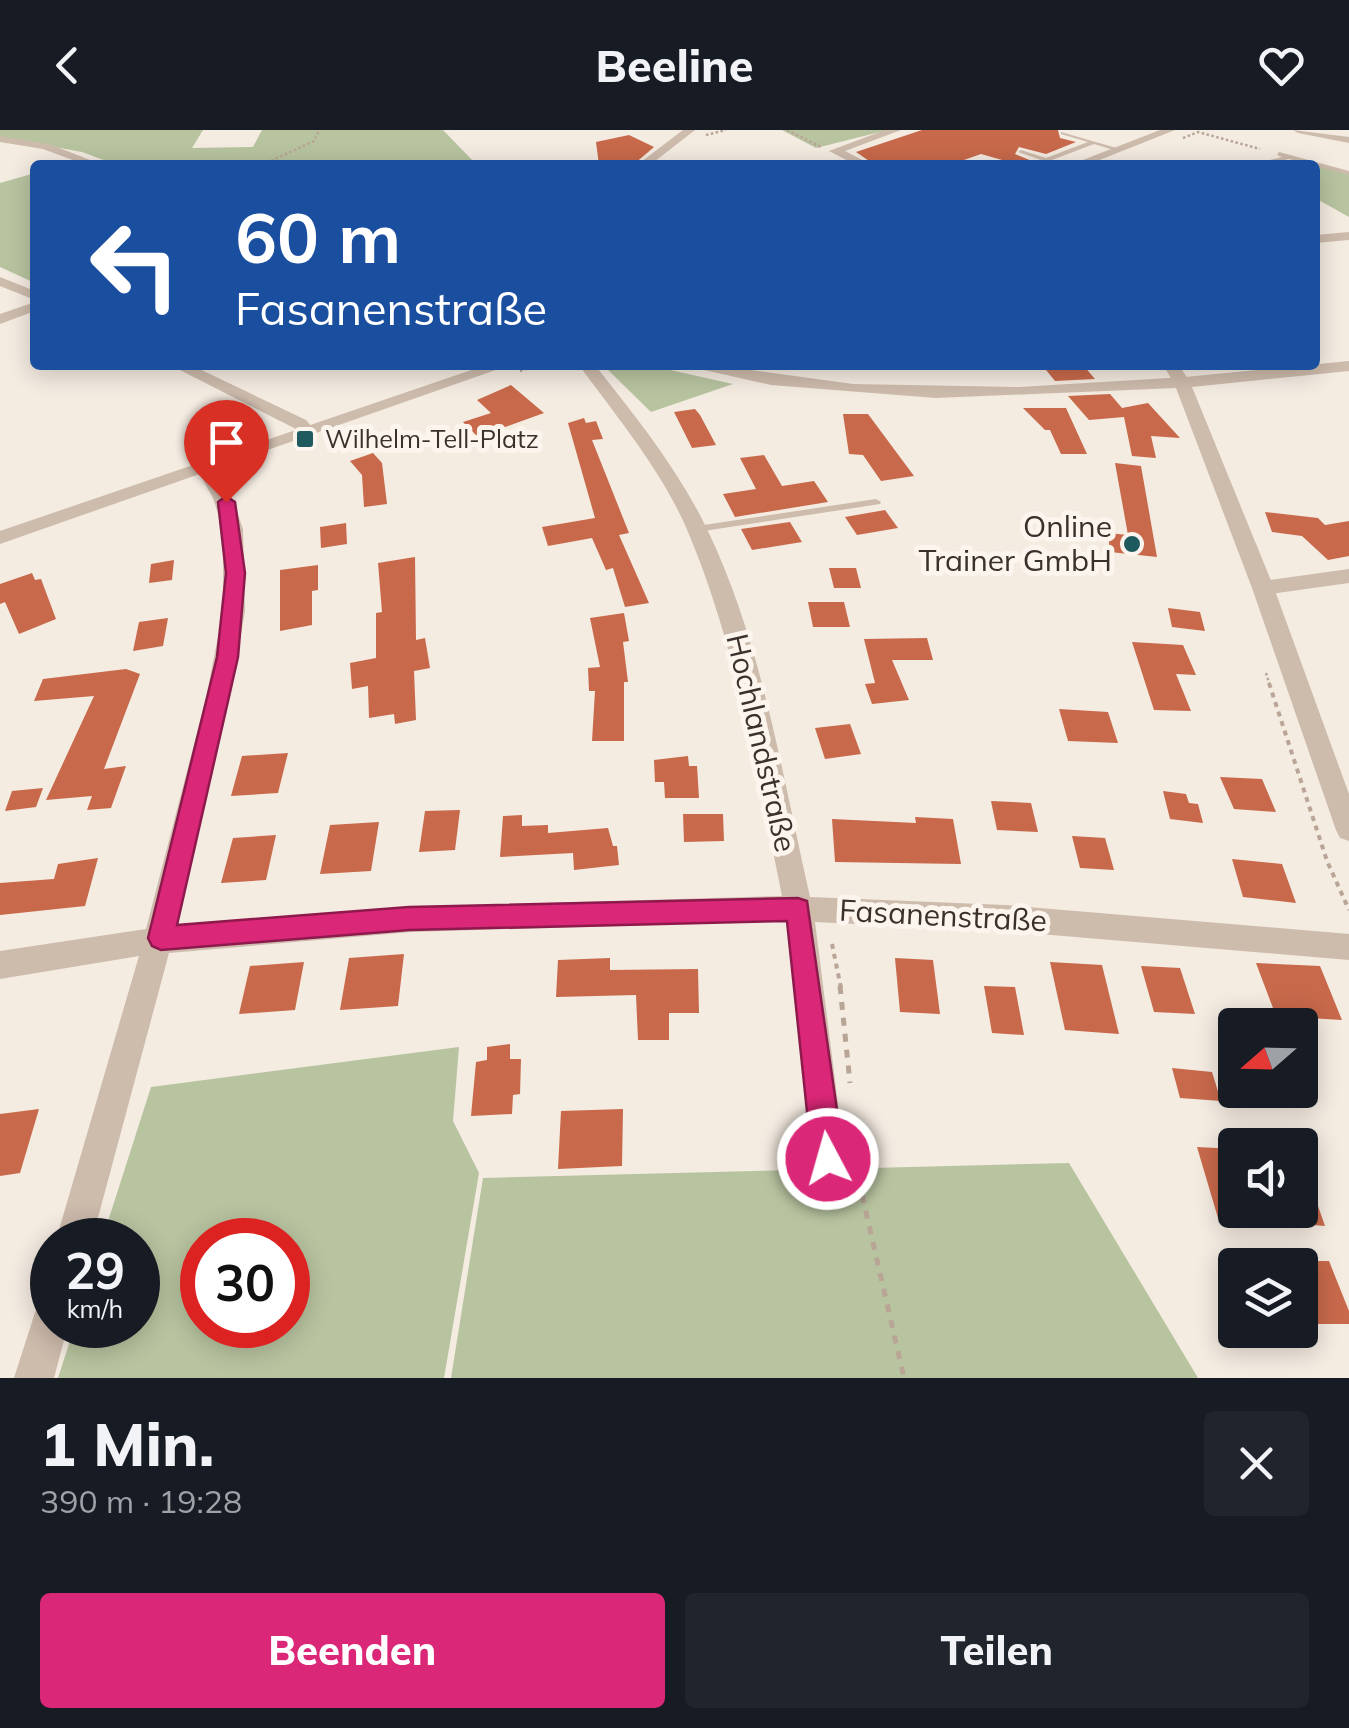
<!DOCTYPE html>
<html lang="de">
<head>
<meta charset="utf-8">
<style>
	body { margin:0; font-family:Mulish,sans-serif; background:#20242c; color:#f1f3f6; height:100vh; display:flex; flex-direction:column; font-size:38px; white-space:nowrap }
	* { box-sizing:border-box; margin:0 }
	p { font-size:32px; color:#9ea1a6 }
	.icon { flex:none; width:55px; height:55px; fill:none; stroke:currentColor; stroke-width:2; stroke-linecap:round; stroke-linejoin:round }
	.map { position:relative; height:1248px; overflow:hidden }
	.side { display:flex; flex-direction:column; background:#171b24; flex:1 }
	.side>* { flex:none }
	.banner { position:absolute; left:30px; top:30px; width:1290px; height:210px; border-radius:10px; box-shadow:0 5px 25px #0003; background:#1a4fa0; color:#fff; overflow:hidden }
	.needle { width:65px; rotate:250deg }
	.buttons { position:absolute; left:1218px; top:878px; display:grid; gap:20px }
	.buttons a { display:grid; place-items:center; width:100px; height:100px; border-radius:10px; background:#171b24; box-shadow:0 5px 25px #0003; font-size:50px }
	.speed { position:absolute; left:30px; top:1088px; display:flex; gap:20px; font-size:50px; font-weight:700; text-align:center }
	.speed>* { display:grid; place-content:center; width:130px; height:130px; border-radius:50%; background:#171b24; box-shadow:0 5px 25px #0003; line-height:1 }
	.speed small { font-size:25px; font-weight:400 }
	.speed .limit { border:15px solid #d22; background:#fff; color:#111 }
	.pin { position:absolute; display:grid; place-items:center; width:85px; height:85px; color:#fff; margin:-102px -42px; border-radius:50% 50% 50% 0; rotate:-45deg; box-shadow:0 0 10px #0007 }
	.pin .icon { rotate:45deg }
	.me { position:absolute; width:110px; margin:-55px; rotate:354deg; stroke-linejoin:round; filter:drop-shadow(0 0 8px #0008) }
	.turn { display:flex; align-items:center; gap:35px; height:210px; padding:0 40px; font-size:45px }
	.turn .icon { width:130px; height:130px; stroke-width:2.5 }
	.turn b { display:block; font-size:70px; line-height:85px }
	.round { display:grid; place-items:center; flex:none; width:105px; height:105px; border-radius:10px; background:#20242c }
	.head { display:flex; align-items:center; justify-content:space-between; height:170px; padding:0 40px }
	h1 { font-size:60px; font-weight:800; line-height:75px }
	.primary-button { display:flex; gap:20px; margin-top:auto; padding:20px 40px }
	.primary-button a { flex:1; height:115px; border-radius:10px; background:#db2777; color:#fff; font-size:40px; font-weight:800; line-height:115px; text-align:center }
	.primary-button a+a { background:#20242c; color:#f1f3f6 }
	header { display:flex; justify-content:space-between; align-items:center; height:130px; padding:0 40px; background:#171b24; font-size:45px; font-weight:800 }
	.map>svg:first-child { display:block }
	.green { fill:#b8c4a0; fill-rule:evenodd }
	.building { fill:#c8694b }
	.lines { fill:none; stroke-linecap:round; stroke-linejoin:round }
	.path-far2 { stroke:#b9a596; stroke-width:2.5; stroke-dasharray:2.5 2.5; stroke-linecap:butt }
	.path-far1 { stroke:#b9a596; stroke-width:4; stroke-dasharray:5 5; stroke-linecap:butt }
	.path { stroke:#b9a596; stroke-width:5; stroke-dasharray:8 8; stroke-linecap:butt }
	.service { fill:#cdbbac; fill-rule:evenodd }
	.minor { fill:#cdbbac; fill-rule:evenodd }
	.tertiary { fill:#cdbbac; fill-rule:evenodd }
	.route { fill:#db2777; stroke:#8e194d; stroke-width:2.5 }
	.poi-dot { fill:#1f5a5e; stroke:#fbf5ee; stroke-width:4 }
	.labels { text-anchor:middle; stroke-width:10; stroke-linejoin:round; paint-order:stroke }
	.far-poi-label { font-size:25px; fill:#3b302b; stroke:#fbf5ee; text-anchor:start }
	.poi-label { font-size:30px; fill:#3b302b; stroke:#fbf5ee; text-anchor:end }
	.street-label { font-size:30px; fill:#3b302b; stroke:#fbf5ee }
</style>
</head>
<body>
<header><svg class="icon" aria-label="back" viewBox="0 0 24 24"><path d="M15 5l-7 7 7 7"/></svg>Beeline<svg class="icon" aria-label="heart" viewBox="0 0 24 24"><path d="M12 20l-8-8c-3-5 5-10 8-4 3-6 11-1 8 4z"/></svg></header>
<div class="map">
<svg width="1349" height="1248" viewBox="0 0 1349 1248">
	<rect width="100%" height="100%" fill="#f4ebe1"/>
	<g class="green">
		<path d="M0 0H203L192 18 253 17 262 0H443L477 35H117L82 22 0 7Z"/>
		<path d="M782 0H888L816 18Z"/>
		<path d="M1276 30C1301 28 1325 38 1349 44V87L1315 68V35H1257Z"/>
		<path d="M35 43V153L0 137V53Z"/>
		<path d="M603 235H648L733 254 651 282Z"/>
		<path d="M459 917 453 991 479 1043 444 1248H58L75 1195H138V1110H102L151 957ZM202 1110H288V1195H202Z"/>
		<path d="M1069 1033 1198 1248H451L483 1048Z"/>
	</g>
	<g class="building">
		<path d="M922 0H1058L1060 8 1076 12 1046 24 1019 17 1015 24 1032 31 1020 35 981 24 950 35H875L856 22Z"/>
		<path d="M629 5 654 17 633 35H599L596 12Z"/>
		<path d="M1042 235H1083L1095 249 1055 251Z"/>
		<path d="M511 255 544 283 478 307 463 292 491 283 477 270Z"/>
		<path d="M1110 264 1122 278 1148 273 1180 308 1151 306 1156 328 1132 326 1124 287 1089 290 1068 266Z"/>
		<path d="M1023 278H1066L1087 324H1061L1050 300H1045Z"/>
		<path d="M695 279 700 285 716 315 692 318 674 282Z"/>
		<path d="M843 284H868L914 346 881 351 863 325 849 324Z"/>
		<path d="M584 288 586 293 596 291 603 309 592 310 629 403 619 405 649 473 625 477 613 438 606 440 592 408 548 416 542 397 595 388 568 293Z"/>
		<path d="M211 291 231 301 208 313 187 303Z"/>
		<path d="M373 323 382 333 387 374 364 377 362 345 350 331Z"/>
		<path d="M764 325 782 356 814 351 828 372 735 387 723 364 756 359 740 328Z"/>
		<path d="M1115 333 1141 336 1157 427 1110 422 1108 403 1128 405Z"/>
		<path d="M885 380 898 398 857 405 845 387Z"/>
		<path d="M1265 382 1318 388 1325 395 1349 391V426L1328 430 1302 406 1272 402Z"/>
		<path d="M790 392 802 412 752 420 741 399Z"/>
		<path d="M346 393 347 414 321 418 320 397Z"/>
		<path d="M415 427 416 510 425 508 430 538 414 541 416 590 395 594 394 584 369 588 368 556 352 559 350 533 376 528V483L382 482 378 433Z"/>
		<path d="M174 430 172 450 149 453 151 434Z"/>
		<path d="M318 435V460L312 461V495L280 501V440Z"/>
		<path d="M829 438H856L861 458H834Z"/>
		<path d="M32 443 35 450 41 449 56 489 19 504 5 472 0 474V454Z"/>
		<path d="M808 472H844L850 497H813Z"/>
		<path d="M1168 478 1200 482 1205 501 1172 497Z"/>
		<path d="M624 483 629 511 623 512 628 552H624V611H592L595 561H589L588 538 600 537 590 488Z"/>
		<path d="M168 488 163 516 133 521 139 492Z"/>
		<path d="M927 508 933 530H892L909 570 872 574 865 554 875 553 864 509Z"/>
		<path d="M1132 512 1183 515 1196 545 1176 544 1191 581 1154 580Z"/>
		<path d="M126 539 140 544 104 639 126 636 111 678 87 680 92 666 46 670 94 566 34 571 43 549Z"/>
		<path d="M1059 579 1108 582 1118 613 1068 611Z"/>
		<path d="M850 594 861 624 825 629 815 598Z"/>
		<path d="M288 623 278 663 231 666 242 626Z"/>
		<path d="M688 626 689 636H697L699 668H665L664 652H655L654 630Z"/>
		<path d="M1220 647 1262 649 1276 682 1234 679Z"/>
		<path d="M43 658 36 677 5 681 12 661Z"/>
		<path d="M1163 661 1186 664 1189 673 1198 674 1203 693 1170 689Z"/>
		<path d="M991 671 1031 673 1038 702 997 700Z"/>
		<path d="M460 680 455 720 419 722 425 681Z"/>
		<path d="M683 684H723L724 711 684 712Z"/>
		<path d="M522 685V696L548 695V703L608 698 613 716H617L619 735 574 740 573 723 500 727 503 686Z"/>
		<path d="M915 687 953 689 961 734 835 732 832 689 916 693Z"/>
		<path d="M379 692 371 741 320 744 330 695Z"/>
		<path d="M276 705 266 750 221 753 233 708Z"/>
		<path d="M1072 706 1105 708 1114 740 1080 738Z"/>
		<path d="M98 728 85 776 0 785V753L54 749 58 734Z"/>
		<path d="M1232 729 1282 734 1296 773 1243 767Z"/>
		<path d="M404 824 398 876 340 880 349 828Z"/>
		<path d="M610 828V840L698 839 699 883H669V910H638L636 865 556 867 558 830Z"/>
		<path d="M895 828 933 830 940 884 900 882Z"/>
		<path d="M304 832 295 880 239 884 250 836Z"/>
		<path d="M1050 832 1102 835 1119 904 1065 900Z"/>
		<path d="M1256 833 1320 836 1342 890 1276 886Z"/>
		<path d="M1141 836 1180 838 1195 884 1154 882Z"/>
		<path d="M984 856 1015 857 1024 905 992 903Z"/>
		<path d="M510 914V929H521L520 964 513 965 512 984 471 986 476 932 487 930V917Z"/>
		<path d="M1172 938 1212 942 1221 971 1180 968Z"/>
		<path d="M39 979 20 1043 0 1046V984Z"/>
		<path d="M623 979 622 1036 558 1039 561 981Z"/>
		<path d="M1197 1017 1235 1019V1090L1218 1088Z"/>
		<path d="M1303 1033 1325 1096 1300 1094Z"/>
		<path d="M1300 1131H1329L1349 1181V1194H1300Z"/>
	</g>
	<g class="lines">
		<g class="path-far2">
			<path d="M787 0 821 17"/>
			<path d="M706 5 726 0"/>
			<path d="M1183 8 1198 2 1260 19"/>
			<path d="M262 35 314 11 319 0"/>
			<path d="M520 241 537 235"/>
			<path d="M1266 543 1270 556"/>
		</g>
		<g class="path-far1">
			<path d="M1269 553 1327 731 1349 780"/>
			<path d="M832 814 841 858"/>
		</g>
		<g class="path">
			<path d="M840 856 850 953"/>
			<path d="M855 1034 904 1248"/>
		</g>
		<g class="service">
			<path d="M1061 2 1120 19 1117 21 1094 14 1052 30 1064 35H1055L1018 22 1021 20 1046 28 1088 12 1061 4Z"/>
			<path d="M1279 22 1349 41V45L1289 29 1261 35H1249L1282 27 1277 25Z"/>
			<path d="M876 369 881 372 880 374 697 402 692 399 697 396Z"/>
		</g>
		<g class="minor">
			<path d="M683 0H695L650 35H637Z"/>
			<path d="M885 0H901L845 21 872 35H856L829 21Z"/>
			<path d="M1160 0H1175L1087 35H1070Z"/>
			<path d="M1293 0 1349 7V13L1298 3Z"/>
			<path d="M0 6 49 14 103 35H86L43 19 0 12Z"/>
			<path d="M1349 102V110L1315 113V105Z"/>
			<path d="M0 147 35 161V170L0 156Z"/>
			<path d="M35 172V181L0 194V184Z"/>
			<path d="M170 235H191L306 290 316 302 313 306H301L294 298Z"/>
			<path d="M579 235H595C636 287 678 339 707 399 762 513 782 644 810 767L1005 775 1349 804V830L1005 801 815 792 845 1029 840 1041 828 1046 816 1041 811 1029 787 791 411 802 169 823 92 1110H56L139 826 0 849V821L146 799 206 568 223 481V399L213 368 196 338 198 334H212L232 368 243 399 245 481 230 568 176 796 411 777 782 766C757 644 737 518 688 402 662 340 618 289 579 235Z"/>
			<path d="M1163 235H1179L1191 254 1189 258H1177Z"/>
			<path d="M1349 439V453L1263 465 1252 458 1263 451Z"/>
			<path d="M52 1164V1195H68L54 1248H14L39 1170Z"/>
		</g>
		<g class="tertiary">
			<path d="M1349 231V241L1192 257 1274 458 1349 664V711L1340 708 1336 700 1252 458 1176 258 936 268 771 255 682 235H716L853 254 1019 257 1185 247Z"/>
			<path d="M486 235H510L0 414V401Z"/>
		</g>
	</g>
	<path class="route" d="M226 366 235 372 245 443 238 527 177 795 409 777 798 768 807 771 844 1029 839 1040 828 1045 817 1040 812 1029 787 791 409 800 161 820 152 816 148 808 217 527 226 443 218 372Z"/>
	<g class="poi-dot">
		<rect x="295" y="299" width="20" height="20" rx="5"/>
		<circle cx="1132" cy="414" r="10"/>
	</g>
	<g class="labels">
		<g class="far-poi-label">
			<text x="325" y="318">Wilhelm-Tell-Platz</text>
		</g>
		<g class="poi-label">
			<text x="1112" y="407">Online<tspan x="1112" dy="34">Trainer GmbH</tspan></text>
		</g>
		<g class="street-label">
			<text transform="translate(761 613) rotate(77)" y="10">Hochlandstraße</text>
			<text transform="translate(943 786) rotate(3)" y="10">Fasanenstraße</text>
		</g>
	</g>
</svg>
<div class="buttons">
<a><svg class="needle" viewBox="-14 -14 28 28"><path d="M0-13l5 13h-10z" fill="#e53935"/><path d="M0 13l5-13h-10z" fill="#9ea1a6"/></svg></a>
<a><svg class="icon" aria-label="sound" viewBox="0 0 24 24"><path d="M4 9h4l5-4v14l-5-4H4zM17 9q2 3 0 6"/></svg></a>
<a><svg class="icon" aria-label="layers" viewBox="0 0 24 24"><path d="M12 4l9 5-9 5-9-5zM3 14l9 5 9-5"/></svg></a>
</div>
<div class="speed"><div>29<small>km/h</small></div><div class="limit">30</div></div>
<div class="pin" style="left:226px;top:372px;background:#d93025"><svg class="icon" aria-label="arrive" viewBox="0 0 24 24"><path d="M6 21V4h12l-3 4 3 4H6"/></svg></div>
<svg class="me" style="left:828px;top:1029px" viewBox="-20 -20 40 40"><circle r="17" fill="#db2777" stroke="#fff" stroke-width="3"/><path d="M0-11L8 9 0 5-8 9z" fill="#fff"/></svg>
<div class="banner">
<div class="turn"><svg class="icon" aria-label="left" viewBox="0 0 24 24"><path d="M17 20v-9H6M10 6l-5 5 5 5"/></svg><div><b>60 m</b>Fasanenstraße</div></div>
</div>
</div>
<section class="side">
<div class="head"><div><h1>1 Min.</h1><p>390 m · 19:28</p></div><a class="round"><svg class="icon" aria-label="close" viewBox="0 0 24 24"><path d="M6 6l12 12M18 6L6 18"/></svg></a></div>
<div class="primary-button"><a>Beenden</a><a>Teilen</a></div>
</section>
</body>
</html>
